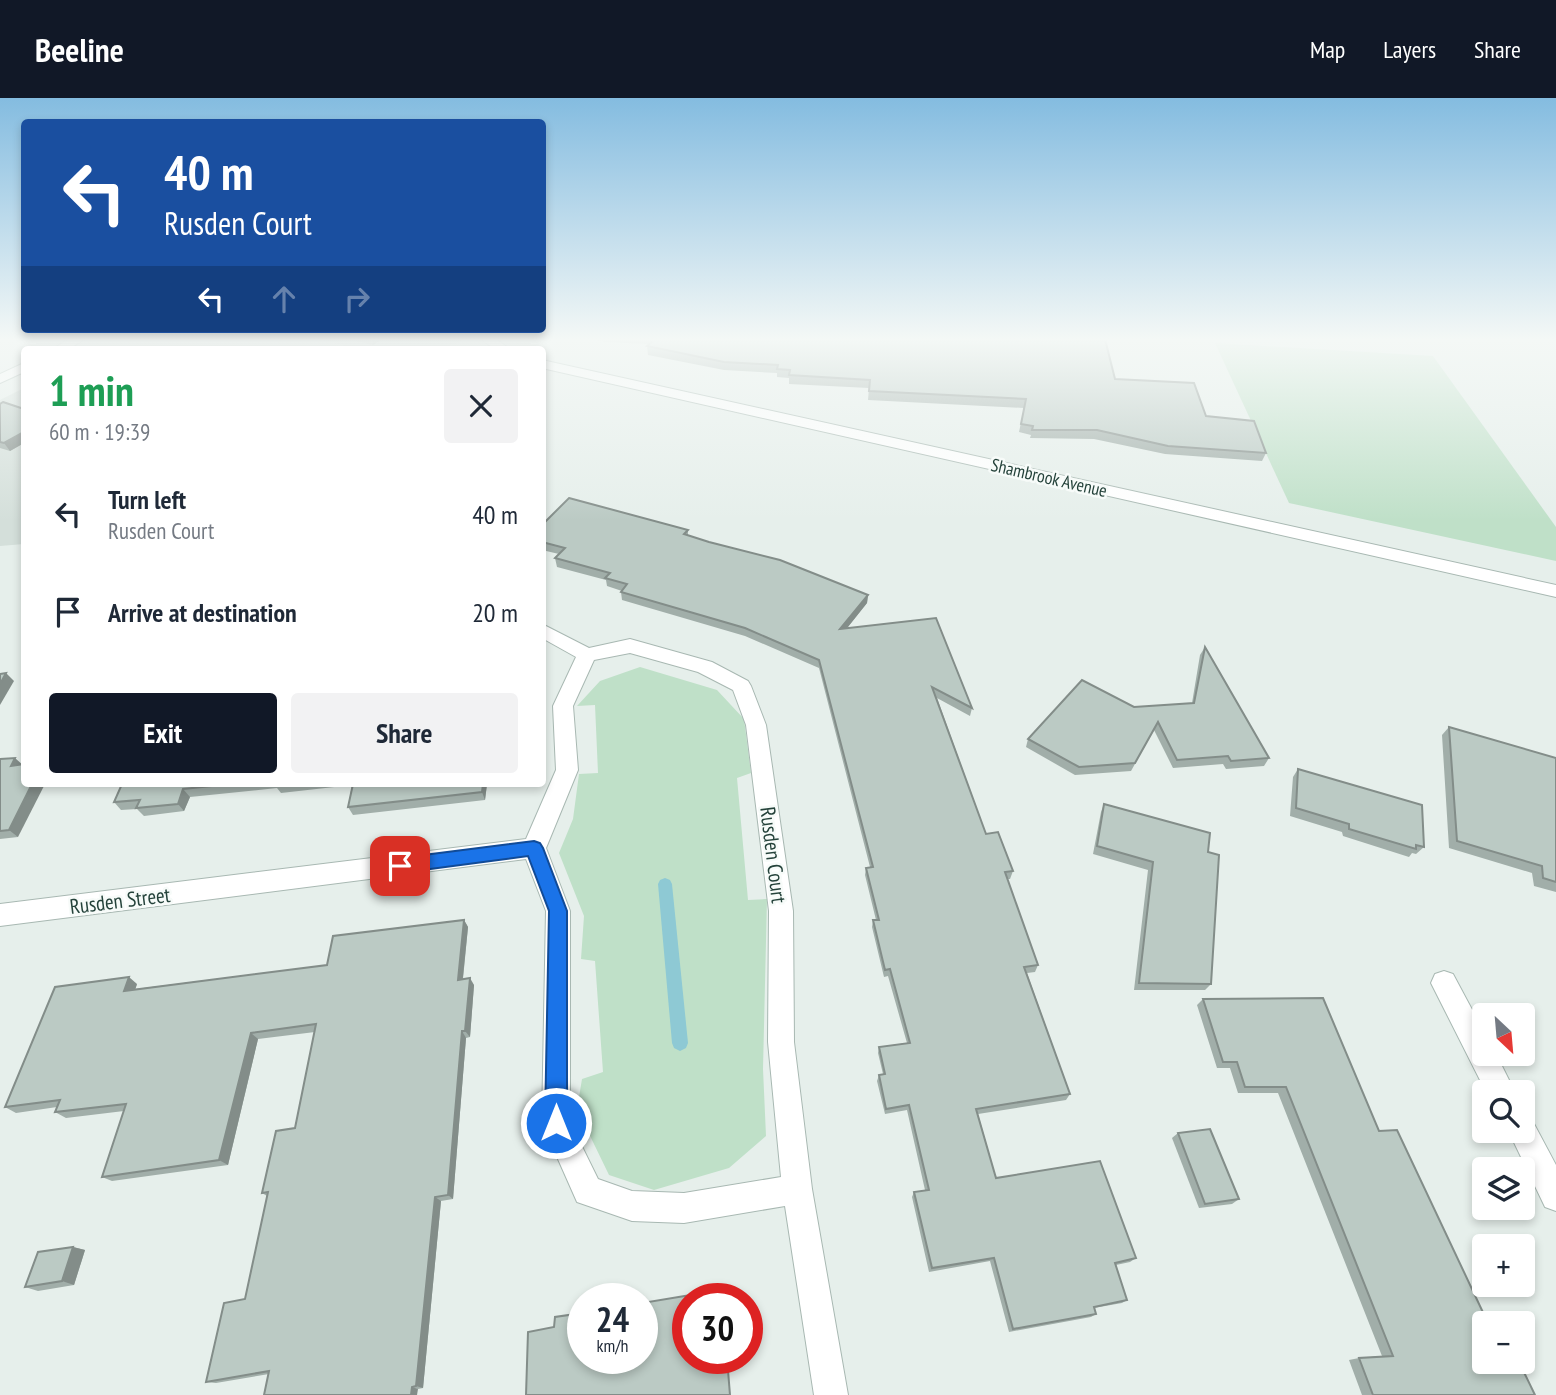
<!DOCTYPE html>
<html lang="en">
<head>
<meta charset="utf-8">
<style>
	body { margin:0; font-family:"PT Sans Narrow",sans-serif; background:#f2f2f3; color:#1f2937; height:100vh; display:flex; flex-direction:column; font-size:26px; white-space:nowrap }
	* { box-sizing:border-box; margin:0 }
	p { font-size:23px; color:#747a83 }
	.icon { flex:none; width:38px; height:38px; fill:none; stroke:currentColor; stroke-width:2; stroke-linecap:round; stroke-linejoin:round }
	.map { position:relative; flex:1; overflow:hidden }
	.side { position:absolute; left:21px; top:248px; width:525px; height:441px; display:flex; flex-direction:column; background:#fff; border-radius:7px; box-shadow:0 4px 10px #0003 }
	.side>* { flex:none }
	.hud { position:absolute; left:21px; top:21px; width:525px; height:214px; border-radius:7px; box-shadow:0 4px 10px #0003; background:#1a4fa0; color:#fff; overflow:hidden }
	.needle { width:46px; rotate:154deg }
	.controls { position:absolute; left:1472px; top:905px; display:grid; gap:14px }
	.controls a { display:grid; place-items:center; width:63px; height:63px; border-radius:7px; background:#fff; box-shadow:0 4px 10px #0003; font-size:35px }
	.speed { position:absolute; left:567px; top:1185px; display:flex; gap:14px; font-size:35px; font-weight:700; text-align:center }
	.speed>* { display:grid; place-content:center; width:91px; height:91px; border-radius:50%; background:#fff; box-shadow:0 4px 10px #0003; line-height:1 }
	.speed small { font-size:18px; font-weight:400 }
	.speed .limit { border:10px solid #d22; background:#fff; color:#111 }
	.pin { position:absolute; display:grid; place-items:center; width:60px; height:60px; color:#fff; margin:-30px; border-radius:14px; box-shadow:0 4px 10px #0006 }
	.me { position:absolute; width:77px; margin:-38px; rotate:0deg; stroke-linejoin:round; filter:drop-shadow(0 0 5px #0008) }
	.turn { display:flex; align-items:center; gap:24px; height:147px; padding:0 28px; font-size:32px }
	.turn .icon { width:91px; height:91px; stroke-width:2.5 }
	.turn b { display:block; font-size:49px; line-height:60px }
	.lanes { display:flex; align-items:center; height:66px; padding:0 28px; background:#0003; justify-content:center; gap:35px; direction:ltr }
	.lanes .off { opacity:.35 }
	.round { display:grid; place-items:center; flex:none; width:74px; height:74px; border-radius:7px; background:#f2f2f3 }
	.headline { display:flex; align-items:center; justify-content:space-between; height:119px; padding:0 28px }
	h1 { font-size:42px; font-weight:600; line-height:52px; color:#1e9e55 }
	.primary-button { display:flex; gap:14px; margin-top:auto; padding:14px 28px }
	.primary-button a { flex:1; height:80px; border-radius:7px; background:#111827; color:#fff; font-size:28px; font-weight:600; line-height:80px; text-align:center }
	.primary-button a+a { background:#f2f2f3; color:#1f2937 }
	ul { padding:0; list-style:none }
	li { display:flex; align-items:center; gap:21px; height:98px; padding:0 28px }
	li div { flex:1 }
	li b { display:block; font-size:26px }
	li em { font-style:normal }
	header { display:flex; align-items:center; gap:42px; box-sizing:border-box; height:98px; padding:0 35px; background:#111827; color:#fff }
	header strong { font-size:33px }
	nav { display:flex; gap:38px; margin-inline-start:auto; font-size:24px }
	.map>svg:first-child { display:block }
	.built { fill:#d4dfda }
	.green { fill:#bfe0c8 }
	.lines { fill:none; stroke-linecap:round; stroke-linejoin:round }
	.stream { fill:#8ec9d4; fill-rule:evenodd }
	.minor-casing { stroke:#a8b8b2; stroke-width:2 }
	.minor { fill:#fff; fill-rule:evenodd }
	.wall { fill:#a1aea9 }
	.shaded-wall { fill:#838d89 }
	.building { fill:#bbcac4; stroke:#838d89; stroke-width:2 }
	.route { fill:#1a73e8; stroke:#114b97; stroke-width:2 }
	.labels { text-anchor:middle; stroke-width:5; stroke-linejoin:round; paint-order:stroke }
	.far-street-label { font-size:18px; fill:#24423a; stroke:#f7fbf9 }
	.street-label { font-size:21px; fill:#24423a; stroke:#f7fbf9 }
</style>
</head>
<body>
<header>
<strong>Beeline</strong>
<nav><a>Map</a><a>Layers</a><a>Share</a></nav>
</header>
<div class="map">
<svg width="1556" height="1297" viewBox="0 0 1556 1297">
	<rect width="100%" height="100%" fill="#e6efeb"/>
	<g class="built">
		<path d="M320 241H460L461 243 438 252H361Z"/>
		<path d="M24 290V446L0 448V302Z"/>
	</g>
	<g class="green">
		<path d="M1215 245 1433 258 1556 429V463L1289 405Z"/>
		<path d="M640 569 717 592 744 621 751 675 737 680 748 802 767 801 763 971 766 1038 729 1070 654 1092 609 1077 577 1011 582 981 603 974 595 863 581 861 584 818 559 755 573 721 579 676 598 675 595 607 577 608 600 583Z"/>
	</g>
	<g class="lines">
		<path class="stream" d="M665 780 670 782 672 786 688 945 686 950 680 953 674 950 672 945 658 786 660 782Z"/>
		<defs>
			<g id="minor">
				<path d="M69 241H85L67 252H51Z"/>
				<path d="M481 241H496L511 252H496Z"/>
				<path d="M542 262 1556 487V499L542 270Z"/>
				<path d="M24 265V274L0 285V276Z"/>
				<path d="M542 526 589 550 630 541 712 564 748 583 751 588 766 627 793 813 794 944 812 1091 848 1297H814L785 1108 684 1125 632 1123 577 1104 542 1025 546 813 526 761 0 828V806L526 741 556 672 553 608 576 559 542 540ZM630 555 698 574 733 592 746 627 769 813 768 944 781 1079 684 1095 632 1093 598 1081 570 1024V813L546 750 578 672 573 608 594 562Z"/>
				<path d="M1444 873 1453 876 1484 934V956H1496L1515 994H1486L1431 885 1435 876Z"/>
				<path d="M1522 1018 1532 1022 1556 1067V1113L1545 1109 1508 1032H1522Z"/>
			</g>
		</defs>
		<use href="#minor" class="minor-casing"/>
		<use href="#minor" class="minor"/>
	</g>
	<g class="wall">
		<path d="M348 241H382L373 247Z"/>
		<path d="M593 241H1105L1115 281 1206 318 1266 355 1262 363 1165 356 1094 341 1030 340 1031 337 1019 334 1024 310 868 302 869 290 789 286V280L777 279V275L724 272 648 257 647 248 649 246 606 244Z"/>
		<path d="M0 306 24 311V345L10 353 0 350Z"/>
		<path d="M542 427 688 432V437L868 497 867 505 847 530 972 610 970 618 937 600 986 736 1013 773 1010 781H1007L1038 867 1035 874 1027 875 1070 996 1066 1002 978 1016 996 1080 1136 1160 1130 1164 1116 1167 1127 1202 1122 1205 1094 1210 1096 1216 1091 1219 1009 1234 990 1163 929 1174 912 1099 914 1094 925 1092 907 1012 885 1016 877 983 879 977 883 976 878 955 879 949 907 945 888 878 884 879 872 829 873 822H876L865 777 866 770 870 769 819 570 745 538 622 502 621 494 622 493 607 488 606 482 557 469 555 460 559 456 542 452Z"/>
		<path d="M1205 549 1269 660 1264 668 1226 671 1223 666 1173 670 1154 632 1131 673 1075 677 1026 649 1028 641 1134 609 1192 605 1200 557Z"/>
		<path d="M1449 629 1556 660V794L1534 788 1532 775 1449 750 1442 637Z"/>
		<path d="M0 661 18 739 0 741Z"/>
		<path d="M1298 671 1424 749 1416 756 1412 755 1409 759 1343 738 1342 734 1290 718 1293 679Z"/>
		<path d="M122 686H487L485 702 353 717 348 709 352 687 281 695 277 690 190 699 184 713 144 718 137 711 121 712 114 704Z"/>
		<path d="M1104 706 1208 754 1211 886 1205 892H1134L1148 772 1093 756 1101 714Z"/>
		<path d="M464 822 468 829 463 881 474 887 470 939 466 940 453 1101 441 1103 423 1290 418 1291 269 1276 216 1285 206 1284 245 1201 267 1098 262 1095 295 1030 315 934 258 941 228 1067 112 1083 102 1079 124 1013 66 1020 55 1014 57 1009 16 1015 5 1009 137 886 135 891 327 867Z"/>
		<path d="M1203 901 1379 1033 1484 1264 1535 1297H1362L1349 1262 1359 1260 1382 1258 1278 995H1238L1230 970H1217L1197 907Z"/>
		<path d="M1178 1035 1239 1101 1232 1106 1199 1110 1172 1040Z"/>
		<path d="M73 1149 85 1152 74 1187 38 1193 25 1189Z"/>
	</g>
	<g class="shaded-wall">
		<path d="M371 241H382L373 247Z"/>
		<path d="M24 334V345L10 353 4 345Z"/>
		<path d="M868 497 867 505 840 539V531Z"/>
		<path d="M6 575 14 583 0 607V586Z"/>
		<path d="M15 660 24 668H11Z"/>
		<path d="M32 686H45L18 739 9 732Z"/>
		<path d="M483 686H487L485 702 482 694Z"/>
		<path d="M183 691 190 699 184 713 178 706Z"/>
		<path d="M464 822 468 829 462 888 458 882Z"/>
		<path d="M129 879 137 886 133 899 124 893Z"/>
		<path d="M470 880 474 887 470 939 465 933Z"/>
		<path d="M462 933 466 940 453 1101 448 1097Z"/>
		<path d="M251 935 258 941 228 1067 219 1062Z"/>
		<path d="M435 1099 441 1103 423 1290 416 1288Z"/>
		<path d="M73 1149 85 1152 74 1187 62 1183Z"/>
		<path d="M412 1289 418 1291 417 1297H411Z"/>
	</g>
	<g class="building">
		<path d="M655 241H1105L1115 281 1194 285 1206 318 1254 323 1266 355 1168 348 1097 332H1032L1033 328 1021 326 1026 301 869 293 870 282 789 277 790 272 777 271 778 267 724 264 647 248Z"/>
		<path d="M3 304 24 311V334L4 345 0 344V306Z"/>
		<path d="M569 400 688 432 684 436 709 444 780 462 868 497 840 531 936 520 972 610 932 589 986 736 998 734 1013 773 1005 774 1038 867 1024 869 1070 996 976 1011 996 1080 1100 1063 1136 1160 1115 1165 1127 1202 1094 1209 1096 1216 1013 1231 994 1160 932 1170 914 1094 929 1092 909 1007 886 1011 879 977 885 976 879 949 910 945 890 871 885 872 873 822H879L866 770 873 769 819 562 745 530 621 494 627 486 605 480 610 475 555 460 565 450 542 444V427Z"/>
		<path d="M1205 549 1269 660 1231 663 1228 658 1177 662 1158 624 1135 665 1079 669 1028 641 1082 582 1134 609 1194 605Z"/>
		<path d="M6 575 0 586V576Z"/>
		<path d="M1449 629 1556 660V784L1543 780 1542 768 1457 743Z"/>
		<path d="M15 660 11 668 24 666V686H32L9 732 0 733V661Z"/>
		<path d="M1298 671 1422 707 1424 749 1416 747V751L1349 731V726L1296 710Z"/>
		<path d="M122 686H231L183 691 178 706 136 710 140 702 114 704Z"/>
		<path d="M353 686H483L482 694 348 709Z"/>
		<path d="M1104 706 1210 735 1208 754 1219 757 1211 886 1139 885 1153 764 1097 748Z"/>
		<path d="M464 822 458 882 470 880 465 933H462L448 1097 435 1099 416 1288 412 1289 411 1297H264L269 1273 206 1284 224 1205 245 1201 268 1094 262 1095 276 1033 295 1030 316 926 251 935 219 1062 102 1079 126 1006 55 1014 60 1002 5 1009 55 889 129 879 124 893 327 867 333 838Z"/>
		<path d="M1323 900 1379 1033 1397 1032 1488 1225H1484V1264H1519L1535 1297H1373L1359 1260 1393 1258 1286 989H1245L1237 964H1223L1203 901Z"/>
		<path d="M1210 1031 1239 1101 1205 1106 1178 1035Z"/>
		<path d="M73 1149 62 1183 25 1189 38 1154Z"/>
		<path d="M721 1192 722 1200H688V1260H727L730 1297H526L528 1234 554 1229 555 1219 583 1215V1260H642V1205Z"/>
	</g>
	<linearGradient id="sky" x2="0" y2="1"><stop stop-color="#84bce0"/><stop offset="0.57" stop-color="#f4f8f6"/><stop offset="1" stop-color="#f4f8f6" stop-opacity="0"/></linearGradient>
	<rect width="1556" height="423" fill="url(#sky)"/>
	<path class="route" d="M534 743 540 745 543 750 567 813V1025L564 1032 556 1035 548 1032 545 1025 549 813 528 758 400 775 394 773 391 768 394 762 400 760Z"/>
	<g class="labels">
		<g class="far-street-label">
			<text transform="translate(1049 380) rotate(13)" y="6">Shambrook Avenue</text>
		</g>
		<g class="street-label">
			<text transform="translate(773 757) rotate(83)" y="7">Rusden Court</text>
			<text transform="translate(120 803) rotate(-7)" y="7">Rusden Street</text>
		</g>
	</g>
</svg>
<div class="controls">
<a><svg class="needle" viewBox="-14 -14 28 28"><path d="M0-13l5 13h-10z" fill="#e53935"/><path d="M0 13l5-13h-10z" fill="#747a83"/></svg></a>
<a><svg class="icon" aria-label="search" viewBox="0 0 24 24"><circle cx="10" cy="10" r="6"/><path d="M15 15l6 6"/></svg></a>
<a><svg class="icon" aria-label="layers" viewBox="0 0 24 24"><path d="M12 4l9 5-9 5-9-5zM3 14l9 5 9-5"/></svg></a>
<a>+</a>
<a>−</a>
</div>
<div class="speed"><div>24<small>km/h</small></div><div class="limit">30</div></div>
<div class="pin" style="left:400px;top:768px;background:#d93025"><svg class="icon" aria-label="arrive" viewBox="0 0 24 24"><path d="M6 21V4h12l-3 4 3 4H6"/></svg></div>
<svg class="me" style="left:556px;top:1025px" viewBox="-20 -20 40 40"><circle r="17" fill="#1a73e8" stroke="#fff" stroke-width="3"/><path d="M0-11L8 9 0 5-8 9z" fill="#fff"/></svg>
<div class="hud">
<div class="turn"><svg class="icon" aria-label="left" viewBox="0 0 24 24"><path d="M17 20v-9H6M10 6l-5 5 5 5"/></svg><div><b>40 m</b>Rusden Court</div></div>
<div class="lanes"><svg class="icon" aria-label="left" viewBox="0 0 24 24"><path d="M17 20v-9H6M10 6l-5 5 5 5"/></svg><svg class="icon off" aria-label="ahead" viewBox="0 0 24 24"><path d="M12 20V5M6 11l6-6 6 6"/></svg><svg class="icon off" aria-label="right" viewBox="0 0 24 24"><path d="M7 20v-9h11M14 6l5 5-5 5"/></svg></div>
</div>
<section class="side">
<div class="headline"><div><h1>1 min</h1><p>60 m · 19:39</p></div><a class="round"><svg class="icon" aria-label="close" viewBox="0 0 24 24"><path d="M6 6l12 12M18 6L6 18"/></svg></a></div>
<ul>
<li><svg class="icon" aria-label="left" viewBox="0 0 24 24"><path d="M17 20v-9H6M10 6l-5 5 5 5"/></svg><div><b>Turn left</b><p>Rusden Court</p></div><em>40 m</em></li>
<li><svg class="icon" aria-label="arrive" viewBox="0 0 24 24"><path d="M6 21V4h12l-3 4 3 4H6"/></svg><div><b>Arrive at destination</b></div><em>20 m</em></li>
</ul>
<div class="primary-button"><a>Exit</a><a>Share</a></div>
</section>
</div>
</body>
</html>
